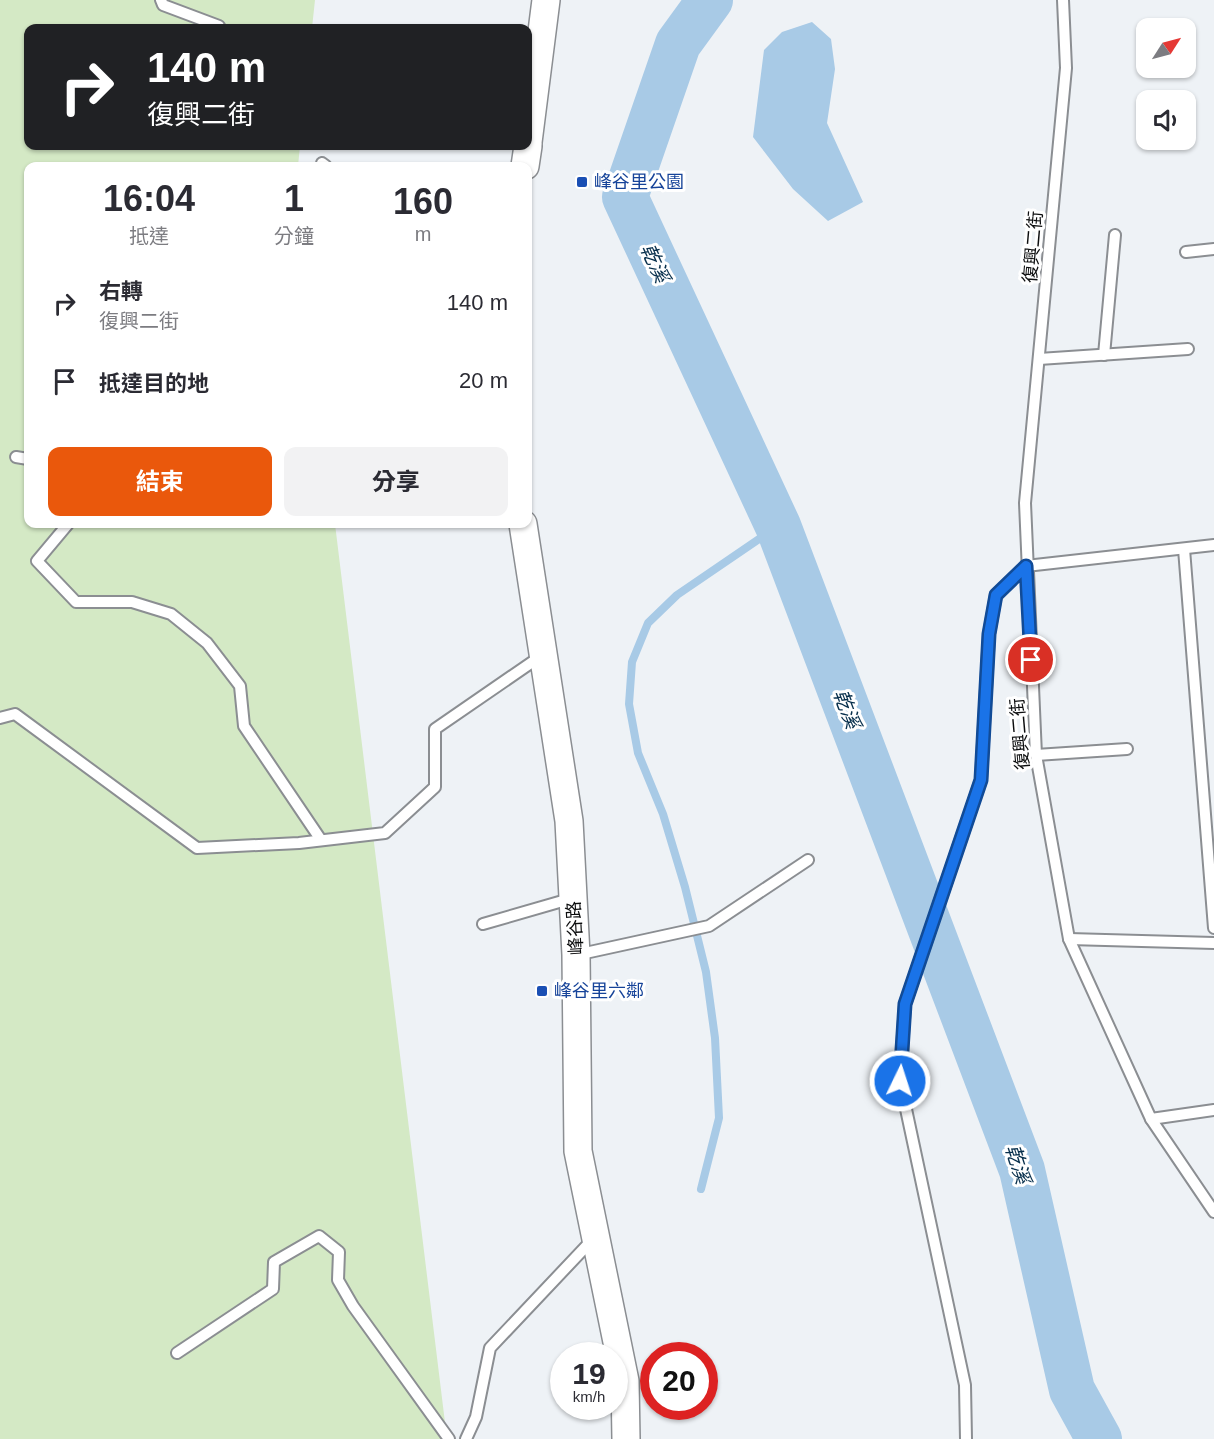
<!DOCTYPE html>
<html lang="zh-TW">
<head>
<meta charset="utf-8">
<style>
	body { margin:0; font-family:Helvetica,"Noto Sans TC",sans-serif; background:#f2f2f3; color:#2b2b33; height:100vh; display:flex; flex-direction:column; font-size:22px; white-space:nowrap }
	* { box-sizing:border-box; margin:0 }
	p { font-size:20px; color:#7c7c81 }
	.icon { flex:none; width:33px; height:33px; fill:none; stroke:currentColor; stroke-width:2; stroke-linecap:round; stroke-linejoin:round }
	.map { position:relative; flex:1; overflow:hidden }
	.details { position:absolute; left:24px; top:162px; width:508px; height:366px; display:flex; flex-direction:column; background:#fff; border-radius:12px; box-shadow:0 2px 4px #0004 }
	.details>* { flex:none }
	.top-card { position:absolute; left:24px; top:24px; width:508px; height:126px; border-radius:12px; box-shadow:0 2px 4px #0004; background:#202124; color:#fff; overflow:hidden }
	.needle { width:39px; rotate:54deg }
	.controls { position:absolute; left:1136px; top:18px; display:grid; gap:12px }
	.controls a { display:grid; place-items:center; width:60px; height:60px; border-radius:12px; background:#fff; box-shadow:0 2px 4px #0004; font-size:30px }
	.speed { position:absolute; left:550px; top:1342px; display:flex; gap:12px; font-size:30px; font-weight:700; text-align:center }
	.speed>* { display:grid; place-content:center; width:78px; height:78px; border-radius:50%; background:#fff; box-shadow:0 2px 4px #0004; line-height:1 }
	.speed small { font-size:15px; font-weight:400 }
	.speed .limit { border:9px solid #d22; background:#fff; color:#111 }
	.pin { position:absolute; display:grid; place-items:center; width:51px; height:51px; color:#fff; margin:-26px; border:3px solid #fff; border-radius:50%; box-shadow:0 2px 6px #0007 }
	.me { position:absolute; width:66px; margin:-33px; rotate:4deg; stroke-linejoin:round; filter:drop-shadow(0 0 4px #0008) }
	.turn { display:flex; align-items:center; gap:21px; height:126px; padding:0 24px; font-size:27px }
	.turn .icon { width:78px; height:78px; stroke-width:2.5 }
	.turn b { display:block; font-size:42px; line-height:51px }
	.eta { display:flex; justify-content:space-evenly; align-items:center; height:102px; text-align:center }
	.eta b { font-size:36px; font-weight:700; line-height:42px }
	.primary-button { display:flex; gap:12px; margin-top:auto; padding:12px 24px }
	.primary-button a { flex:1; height:69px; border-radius:12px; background:#ea580c; color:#fff; font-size:24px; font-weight:700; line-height:69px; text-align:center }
	.primary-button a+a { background:#f2f2f3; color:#2b2b33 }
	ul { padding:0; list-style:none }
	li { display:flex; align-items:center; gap:18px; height:78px; padding:0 24px }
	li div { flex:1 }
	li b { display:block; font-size:22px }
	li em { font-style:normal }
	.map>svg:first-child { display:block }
	.green { fill:#d4e9c5 }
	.water { fill:#a8cae6 }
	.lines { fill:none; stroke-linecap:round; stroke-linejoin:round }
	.stream { stroke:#a8cae6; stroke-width:8 }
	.river { stroke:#a8cae6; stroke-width:46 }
	.service-casing { stroke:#8b8e92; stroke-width:14 }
	.tertiary-casing { stroke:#8b8e92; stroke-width:30 }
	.service { stroke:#fff; stroke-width:10 }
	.tertiary { stroke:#fff; stroke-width:27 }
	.route-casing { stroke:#114b97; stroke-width:15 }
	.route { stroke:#1a73e8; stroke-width:10 }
	.transit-dot { fill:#1a4fb4; stroke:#fff; stroke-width:2 }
	.labels { text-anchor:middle; stroke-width:6; stroke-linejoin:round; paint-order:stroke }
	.transit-label { font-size:18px; fill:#164399; stroke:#fff; text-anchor:start }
	.street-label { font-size:18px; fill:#0c0d0e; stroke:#fff }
	.water-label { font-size:20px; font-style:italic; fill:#072f4c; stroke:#fff }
</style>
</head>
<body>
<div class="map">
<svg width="1214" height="1439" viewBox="0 0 1214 1439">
	<rect width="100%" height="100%" fill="#eef2f6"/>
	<path class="green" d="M0 0H315L312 28H28V146H300L298 166H28V524H335L447 1439H0Z"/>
	<path class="water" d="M812 22 831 39 835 69 827 123 863 202 828 221 793 189 753 137 764 50 782 32Z"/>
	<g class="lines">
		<path class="stream" d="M701 1189 719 1118 715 1038 706 972 685 887 663 814 638 753 629 704 632 662 648 623 677 595 778 526"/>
		<path class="river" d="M710 0 678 44 625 197 778 526 1022 1170 1072 1390 1099 1439"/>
		<defs>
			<g id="service">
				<path d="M161 0 163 5 219 26"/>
				<path d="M1063 0 1066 68 1025 503 1036 755 1069 939 1151 1119 1214 1212"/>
				<path d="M322 163 326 166"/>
				<path d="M1186 252 1214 249"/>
				<path d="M1104 355 1115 235"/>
				<path d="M1039 359 1188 349"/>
				<path d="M16 457 28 459"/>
				<path d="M68 524 37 561 76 602H132L171 614 207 643 240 686 244 726 321 840"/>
				<path d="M1184 549 1214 928"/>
				<path d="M0 718 15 714 197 848 299 843 385 833 435 787V729L541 656"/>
				<path d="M1036 755 1127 749"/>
				<path d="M483 924 573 898"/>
				<path d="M1069 939 1214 943"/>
				<path d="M576 955 709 926 808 860"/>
				<path d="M1151 1119 1214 1110"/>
				<path d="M177 1353 273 1289 274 1262 319 1236 339 1252 338 1280 353 1306 449 1439"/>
				<path d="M466 1439 476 1417 490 1348 594 1238"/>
				<path d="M966 1439 965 1385 900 1081 905 1004 981 780 989 634 996 595 1026 566 1214 545"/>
			</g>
			<g id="tertiary">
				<path d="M528 142 546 0"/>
				<path d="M525 166 528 146"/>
				<path d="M523 524 569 821 576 955 578 1151 625 1381 626 1439"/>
			</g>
		</defs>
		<use href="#service" class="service-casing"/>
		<use href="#tertiary" class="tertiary-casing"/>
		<use href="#service" class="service"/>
		<use href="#tertiary" class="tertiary"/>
	</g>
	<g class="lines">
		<defs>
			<path id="route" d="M900 1081 905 1004 981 780 989 634 996 595 1026 566 1031 660"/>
		</defs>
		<use href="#route" class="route-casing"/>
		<use href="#route" class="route"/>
	</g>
	<g class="transit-dot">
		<rect x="576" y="176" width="12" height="12" rx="3"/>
		<rect x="536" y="985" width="12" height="12" rx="3"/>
	</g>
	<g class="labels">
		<g class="transit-label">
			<text x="594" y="188">峰谷里公園</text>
			<text x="554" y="997">峰谷里六鄰</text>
		</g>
		<g class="street-label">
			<text transform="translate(1033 247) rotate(-85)" y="6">復興二街</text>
			<text transform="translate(1020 734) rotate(-95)" y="6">復興二街</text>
			<text transform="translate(575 928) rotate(-93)" y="6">峰谷路</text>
		</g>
		<g class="water-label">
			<text transform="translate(655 263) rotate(65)" y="7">乾溪</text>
			<text transform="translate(847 709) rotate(69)" y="7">乾溪</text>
			<text transform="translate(1018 1164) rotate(72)" y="7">乾溪</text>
		</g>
	</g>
</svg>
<div class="controls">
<a><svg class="needle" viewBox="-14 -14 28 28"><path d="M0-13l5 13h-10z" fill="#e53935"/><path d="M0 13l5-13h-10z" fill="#7c7c81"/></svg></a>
<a><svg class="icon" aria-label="sound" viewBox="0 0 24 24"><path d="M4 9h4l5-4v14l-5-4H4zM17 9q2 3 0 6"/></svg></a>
</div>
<div class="speed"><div>19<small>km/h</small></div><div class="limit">20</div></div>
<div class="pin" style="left:1031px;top:660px;background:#d93025"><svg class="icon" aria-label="arrive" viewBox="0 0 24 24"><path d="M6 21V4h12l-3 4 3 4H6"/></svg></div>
<svg class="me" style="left:900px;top:1081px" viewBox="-20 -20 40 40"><circle r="17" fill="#1a73e8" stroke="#fff" stroke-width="3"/><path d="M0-11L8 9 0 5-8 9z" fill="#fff"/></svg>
<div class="top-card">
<div class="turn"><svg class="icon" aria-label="right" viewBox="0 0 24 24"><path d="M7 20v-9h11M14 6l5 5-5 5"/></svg><div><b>140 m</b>復興二街</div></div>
</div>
<section class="details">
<div class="eta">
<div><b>16:04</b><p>抵達</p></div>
<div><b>1</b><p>分鐘</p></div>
<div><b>160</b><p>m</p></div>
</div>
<ul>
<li><svg class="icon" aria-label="right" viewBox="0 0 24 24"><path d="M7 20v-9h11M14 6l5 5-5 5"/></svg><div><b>右轉</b><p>復興二街</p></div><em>140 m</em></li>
<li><svg class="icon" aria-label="arrive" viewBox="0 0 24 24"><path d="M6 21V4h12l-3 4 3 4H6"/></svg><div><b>抵達目的地</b></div><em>20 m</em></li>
</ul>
<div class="primary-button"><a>結束</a><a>分享</a></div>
</section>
</div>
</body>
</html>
